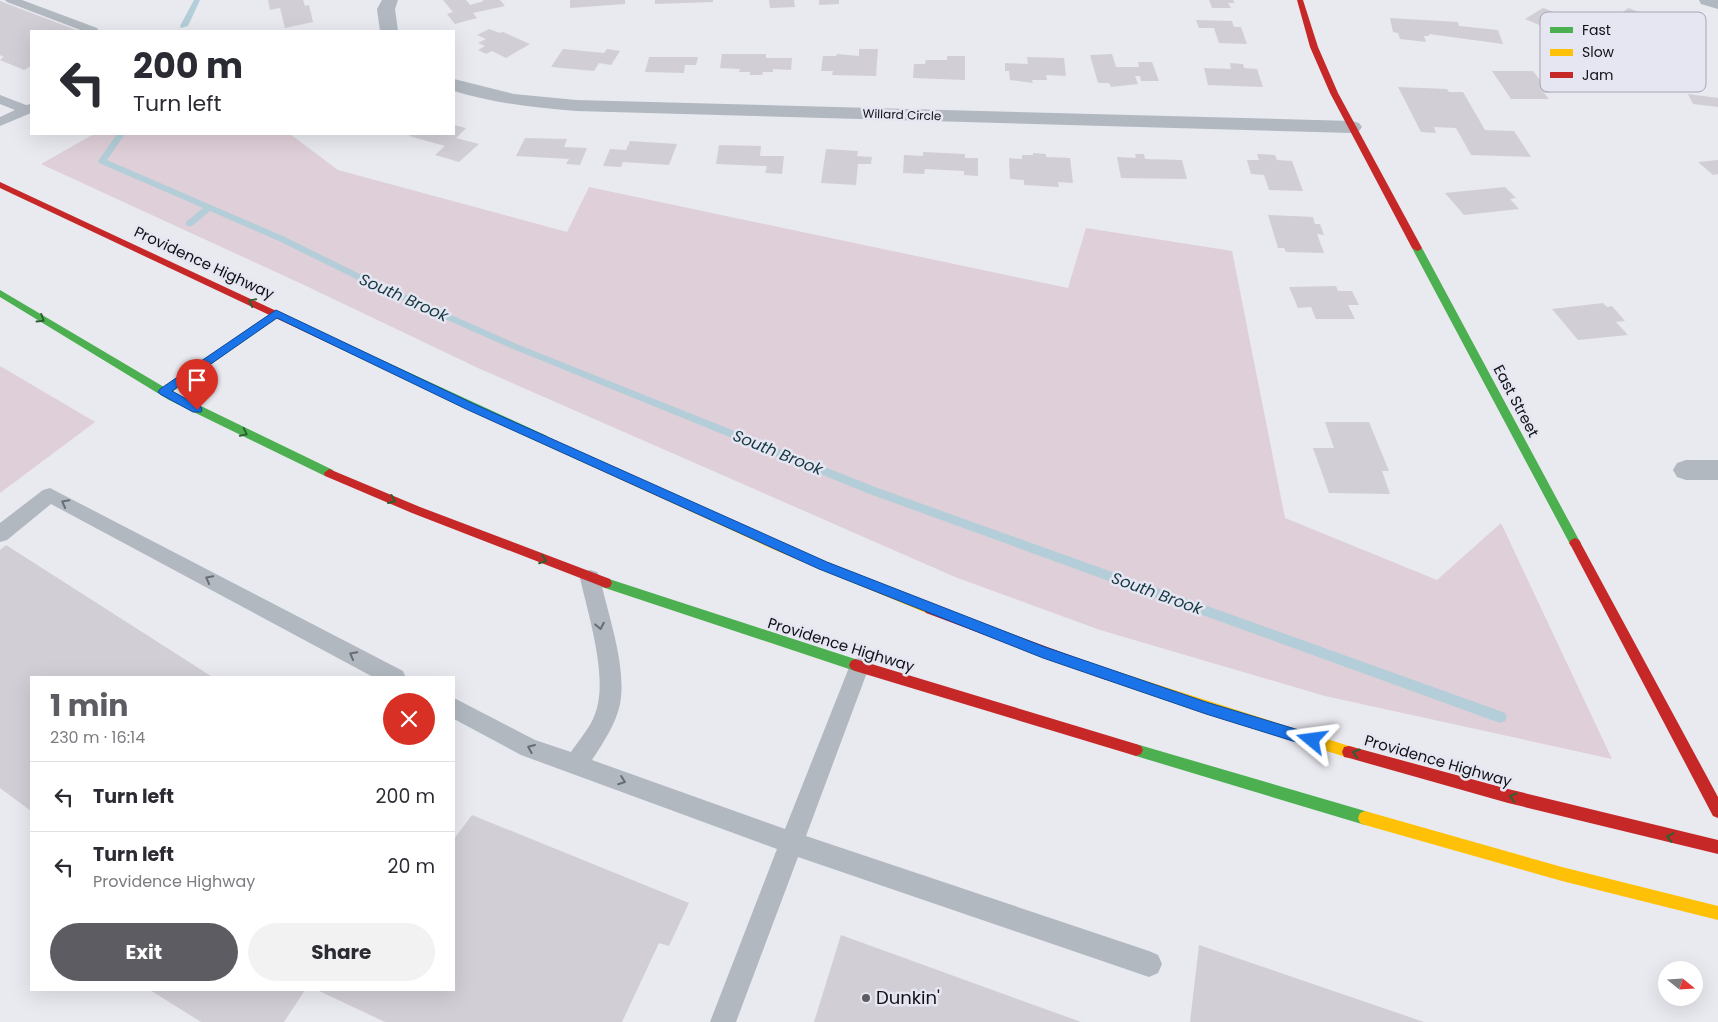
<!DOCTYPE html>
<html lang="en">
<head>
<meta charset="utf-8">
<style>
	body { margin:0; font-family:Poppins,sans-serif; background:#f2f2f3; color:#2b2b33; height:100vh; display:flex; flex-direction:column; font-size:19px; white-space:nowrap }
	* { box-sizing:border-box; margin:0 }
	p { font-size:16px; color:#7c7c81 }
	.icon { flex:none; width:28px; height:28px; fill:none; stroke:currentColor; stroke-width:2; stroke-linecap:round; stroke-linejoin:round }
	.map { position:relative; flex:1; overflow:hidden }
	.side { position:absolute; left:30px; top:676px; width:425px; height:315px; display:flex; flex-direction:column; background:#fff; border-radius:0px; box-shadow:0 5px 20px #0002 }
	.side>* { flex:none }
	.top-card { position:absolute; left:30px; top:30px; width:425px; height:105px; border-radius:0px; box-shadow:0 5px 20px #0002; background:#fff; color:#2b2b33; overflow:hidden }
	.needle { width:32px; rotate:108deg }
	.tools { position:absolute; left:1658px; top:961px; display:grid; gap:10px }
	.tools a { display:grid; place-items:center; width:45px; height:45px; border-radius:50%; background:#fff; box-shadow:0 5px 20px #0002; font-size:25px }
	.pin { position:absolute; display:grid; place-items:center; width:42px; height:42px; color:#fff; margin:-51px -21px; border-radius:50% 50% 50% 0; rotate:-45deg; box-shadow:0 0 5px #0007 }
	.pin .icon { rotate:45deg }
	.me { position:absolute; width:55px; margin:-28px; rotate:286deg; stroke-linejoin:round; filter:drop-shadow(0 0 4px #0008) }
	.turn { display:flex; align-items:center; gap:18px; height:105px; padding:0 20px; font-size:22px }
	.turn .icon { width:65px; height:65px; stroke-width:2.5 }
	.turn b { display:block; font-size:35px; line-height:42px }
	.round { display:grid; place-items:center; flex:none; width:52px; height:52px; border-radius:26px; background:#f2f2f3 }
	.overview { display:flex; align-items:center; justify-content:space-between; height:85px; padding:0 20px }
	h1 { font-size:30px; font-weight:700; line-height:38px; color:#5c5c62 }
	.cta { display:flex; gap:10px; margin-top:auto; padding:10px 20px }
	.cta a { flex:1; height:58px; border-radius:30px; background:#5c5c62; color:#fff; font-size:20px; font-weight:700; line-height:58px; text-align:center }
	.cta a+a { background:#f2f2f3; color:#2b2b33 }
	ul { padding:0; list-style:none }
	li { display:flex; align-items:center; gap:15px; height:70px; padding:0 20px; border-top:1px solid #e1e1e2 }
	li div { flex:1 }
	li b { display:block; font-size:19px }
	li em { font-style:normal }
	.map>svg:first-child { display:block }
	.green { fill:#dfcfd8 }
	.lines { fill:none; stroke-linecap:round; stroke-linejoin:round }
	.stream { fill:#b3ced8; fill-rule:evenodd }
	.building { fill:#d2ced6 }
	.lane { fill:#b1b8c0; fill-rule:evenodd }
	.street { fill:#b1b8c0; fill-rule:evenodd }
	.fast { fill:#4caf50; fill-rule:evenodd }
	.slow { fill:#ffc107; fill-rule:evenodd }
	.jam { fill:#c62828; fill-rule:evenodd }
	.oneway { stroke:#2e6032 }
	.oneway2 { stroke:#696c73 }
	.route { fill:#1a73e8; stroke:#114b97 }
	.poi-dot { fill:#5c5c62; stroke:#e6e6f3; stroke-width:2 }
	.labels { text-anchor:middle; stroke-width:5; stroke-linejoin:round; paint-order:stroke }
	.far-street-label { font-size:12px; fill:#101015; stroke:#e6e6f3 }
	.street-label { font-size:15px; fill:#101015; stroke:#e6e6f3 }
	.water-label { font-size:16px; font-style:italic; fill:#123841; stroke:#e6e6f3 }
	.near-poi-label { font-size:18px; fill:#101015; stroke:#e6e6f3; text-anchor:start }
	.key { fill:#e6e6f3; stroke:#a6a6b0; stroke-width:1 }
	.key-label { font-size:14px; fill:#101015 }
</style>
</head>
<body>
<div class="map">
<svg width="1718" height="1022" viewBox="0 0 1718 1022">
	<rect width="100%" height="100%" fill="#e9e9f0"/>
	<g class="green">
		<path d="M94 134H290L338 170 567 232 589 187 1068 288 1086 228 1232 251 1285 518 1437 580 1501 523 1612 759 1325 696 1100 630 955 577 478 368 304 285 41 164Z"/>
		<path d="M0 366 95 422 0 493Z"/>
	</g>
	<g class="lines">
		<g class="stream">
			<path d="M194 0H200L188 26 181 28 180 26Z"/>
			<path d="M117 134H125L107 160 285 237 372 280 519 345 875 487 1500 711 1505 713 1507 717 1505 721 1500 723 867 493 513 349 366 284 279 241 210 211 192 226H186V222L203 208 99 163 98 161Z"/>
		</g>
	</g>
	<g class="building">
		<path d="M268 0H303L305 6 309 5 313 22 285 28 280 8 270 10Z"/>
		<path d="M443 0H466L470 5 484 1 482 0H500L505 6 473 13 477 18 455 24 447 14 453 12Z"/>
		<path d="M570 0H625V4L570 8Z"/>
		<path d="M655 0H713V2L655 4Z"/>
		<path d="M769 0H794L795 7 770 8Z"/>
		<path d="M819 0H839V4L819 5Z"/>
		<path d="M1209 0H1233L1235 3H1228L1231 8H1212Z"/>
		<path d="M0 1 79 31H31V66L24 70 0 60 4 57 0 55Z"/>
		<path d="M1543 8 1567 17 1549 29 1525 19Z"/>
		<path d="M1628 8 1674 24 1664 33 1630 21 1633 18 1621 14Z"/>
		<path d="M1390 18 1458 22 1459 26 1498 30 1503 44 1429 34V36H1424L1426 42 1400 39 1398 33 1393 32Z"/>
		<path d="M1196 20 1232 21 1234 27H1241L1247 44 1219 43 1214 28H1199Z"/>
		<path d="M489 29 500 33 503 32 530 44 506 58 492 51 486 54 478 50 485 46 478 43 486 39 477 35Z"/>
		<path d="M563 49 604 53 607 49 620 51 611 65 599 63 594 71 551 67Z"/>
		<path d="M859 49H878L876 76 832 75 833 71H821L823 56H836L837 54 859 56Z"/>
		<path d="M722 54H766V58H792L791 70 773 69V72H763L762 75H750V72H739L740 69 720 68Z"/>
		<path d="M1112 54 1116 67H1139L1138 62H1152L1159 81H1141L1140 76H1135L1138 84 1111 87 1109 83H1098L1090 55Z"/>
		<path d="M947 56H965V80L913 78 914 64H925L926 60H947Z"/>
		<path d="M649 57H698L696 65H685L684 73 645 72Z"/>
		<path d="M1027 57 1064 58 1066 76 1046 75 1047 80H1032L1033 83 1010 80 1009 71H1005V63L1028 64Z"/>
		<path d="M1230 63 1243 64 1244 68 1257 69 1263 87 1208 85 1204 68 1231 69Z"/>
		<path d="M1492 71H1533L1550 93H1544L1549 99H1511Z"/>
		<path d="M1398 87 1447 89 1449 92H1463L1485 130 1514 131 1531 157 1471 155 1456 128 1434 127 1436 133 1421 132Z"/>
		<path d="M1688 94 1718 98V107L1693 104Z"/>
		<path d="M454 125 466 128 456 138 479 144 459 162 435 155 445 146 409 136 412 134H454Z"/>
		<path d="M525 138 567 139 564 147 587 148 580 165 566 164 569 159 516 156Z"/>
		<path d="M630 141 677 144 669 165 623 162 621 167 603 166 610 149 626 150Z"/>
		<path d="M719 145 761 146 760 156H784L782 174 765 173 767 166 716 164Z"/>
		<path d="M826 149 858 151 857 156 872 157 871 164H858L856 185 821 183Z"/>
		<path d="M923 152 965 154V158H978V176L964 175V171L925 169 924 174 903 173 904 155 923 156Z"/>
		<path d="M1033 153 1046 154V157L1070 158 1073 183 1058 182 1059 187 1024 185V180L1010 179 1009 158 1022 159V155H1033Z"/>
		<path d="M1135 154H1144L1145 159 1182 160 1187 179 1121 178 1117 157 1136 158Z"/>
		<path d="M1257 154 1275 155 1277 160 1292 161 1303 191 1269 190 1264 175 1251 174 1247 160H1259Z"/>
		<path d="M1718 160V174L1713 175 1698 162Z"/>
		<path d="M1505 187 1516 198 1510 199 1519 209 1464 215 1445 193Z"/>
		<path d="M1268 215 1313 217 1315 224H1320L1324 235 1317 234 1324 253 1286 252 1284 248H1278Z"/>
		<path d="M1336 286 1338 291H1352L1359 305H1348L1355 319H1316L1311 307 1298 308 1289 287Z"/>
		<path d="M1603 303 1607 307 1612 306 1625 321 1616 322 1628 335 1578 340 1552 309Z"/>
		<path d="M1325 422H1369L1389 471H1382L1390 494 1329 493 1313 448H1334Z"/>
		<path d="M6 545 214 678H31V811L0 788V550Z"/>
		<path d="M472 815 689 903 669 946 659 943 622 1022H385L317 990H454V839Z"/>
		<path d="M841 935 1081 1022H814Z"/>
		<path d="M1199 945 1424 1022H1190Z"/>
		<path d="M150 990H305L284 1022H201Z"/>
	</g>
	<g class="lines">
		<g class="lane">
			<path d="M5 0H22L97 28 99 31H83L7 2Z"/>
			<path d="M0 95 26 105 31 104V113L0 126V117L15 110 0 104Z"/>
			<path d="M50 488 403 671 406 678H375L51 504 7 540 0 542V523L43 490Z"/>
			<path d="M590 570 597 572 600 578C608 615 627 666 620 704 616 724 603 743 592 760L785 829 852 660 859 658 866 660 869 667 806 836 1149 951 1158 955 1162 964 1158 973 1149 977 798 857 736 1022H710L777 849 521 755 454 719V698L535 740 571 752C579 740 590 728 595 714 609 679 588 614 580 578L583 572Z"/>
		</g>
		<g class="street">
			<path d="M382 0H398L395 9 398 31H380L377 9Z"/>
			<path d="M1699 0H1718V9L1701 4Z"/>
			<path d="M454 79 514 94 576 100 1352 121 1359 123 1362 127 1359 131 1352 133 576 111C535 108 494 103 454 91Z"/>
			<path d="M1686 460H1718V480H1686L1677 477 1673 470 1677 463Z"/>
		</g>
		<g class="fast">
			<path d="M1417 245 1422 248 1579 540 1581 543 1579 546H1571L1412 248Z"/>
			<path d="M0 290 164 387 273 312H279V316L172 392 333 470 334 473 333 476H325L169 400 0 297Z"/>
			<path d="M358 349 547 436 548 439 547 442H539L354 355 353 353Z"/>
			<path d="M606 578 855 659 859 661 861 665 859 669 855 671 602 587 600 583 602 579Z"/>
			<path d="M1136 744 1365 811 1370 813 1372 818 1370 823 1365 825 1136 756 1131 754 1129 750 1131 746Z"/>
		</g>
		<g class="slow">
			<path d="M543 435 785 545 934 605 936 609 934 613 930 614 926 613 777 551 539 442 538 439Z"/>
			<path d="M1106 668 1349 746 1354 747 1356 752 1354 757 1349 758 1198 711 1102 678 1100 674 1102 670Z"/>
			<path d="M1365 811 1562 867 1718 906V920L1562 881 1365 825 1360 823 1358 818 1360 813Z"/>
		</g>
		<g class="jam">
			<path d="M1297 0H1303L1318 47 1338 93 1422 248 1420 250 1417 251 1412 248 1330 93 1310 47Z"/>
			<path d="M0 182 362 351 363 353 362 355H354L0 188Z"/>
			<path d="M329 469 420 507 610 579 612 583 610 587 606 588 412 513 325 476 324 473Z"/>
			<path d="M1575 538 1579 540 1718 797V818L1713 816 1571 546 1569 543 1571 540Z"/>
			<path d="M930 604 1110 670 1112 674 1110 678 1106 680 926 613 924 609 926 605Z"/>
			<path d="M855 659 1136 744 1141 746 1143 750 1141 754 1136 756 855 671 851 669 849 665 851 661Z"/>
			<path d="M1349 746 1508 789 1718 840V854L1508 803 1349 758 1344 757 1342 752 1344 747Z"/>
		</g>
	</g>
	<defs><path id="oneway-chevron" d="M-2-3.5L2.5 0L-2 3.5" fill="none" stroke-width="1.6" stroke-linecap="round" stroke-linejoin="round" transform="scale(1.25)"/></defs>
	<g class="oneway">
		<use href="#oneway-chevron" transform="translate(252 302) rotate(-154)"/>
		<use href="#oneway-chevron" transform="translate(41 319) rotate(32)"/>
		<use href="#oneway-chevron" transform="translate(244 433) rotate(26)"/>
		<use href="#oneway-chevron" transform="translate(392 500) rotate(23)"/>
		<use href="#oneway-chevron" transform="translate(543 560) rotate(21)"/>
		<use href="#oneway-chevron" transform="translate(1356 753) rotate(-164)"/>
		<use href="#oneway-chevron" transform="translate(1513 797) rotate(-165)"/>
		<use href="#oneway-chevron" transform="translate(1670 837) rotate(-167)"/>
	</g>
	<g class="oneway2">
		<use href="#oneway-chevron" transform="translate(65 503) rotate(-152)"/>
		<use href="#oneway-chevron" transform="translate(209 579) rotate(-152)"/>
		<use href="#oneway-chevron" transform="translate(600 626) rotate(79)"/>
		<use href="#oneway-chevron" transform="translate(353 655) rotate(-152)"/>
		<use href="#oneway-chevron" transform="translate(531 748) rotate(-157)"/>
		<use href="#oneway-chevron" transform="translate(622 781) rotate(20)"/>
	</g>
	<path class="route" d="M276 310 474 404 827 562 1045 647 1206 702 1312 734 1317 736 1319 740 1317 745 1312 747 1206 714 1043 658 819 569 466 409 277 318 172 391 201 407 202 410 201 412H193L160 394 158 392 160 389Z"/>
	<circle class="poi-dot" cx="866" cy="998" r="5"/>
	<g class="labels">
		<g class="far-street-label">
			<text transform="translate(902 115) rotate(2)" y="4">Willard Circle</text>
		</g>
		<g class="street-label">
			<text transform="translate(204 263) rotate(25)" y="5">Providence Highway</text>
			<text transform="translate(1516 401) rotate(62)" y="5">East Street</text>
			<text transform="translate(841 645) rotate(17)" y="5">Providence Highway</text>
			<text transform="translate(1438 761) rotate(16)" y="5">Providence Highway</text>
		</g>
		<g class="water-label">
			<text transform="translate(404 297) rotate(24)" y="6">South Brook</text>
			<text transform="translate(778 452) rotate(22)" y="6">South Brook</text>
			<text transform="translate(1157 593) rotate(20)" y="6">South Brook</text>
		</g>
		<g class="near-poi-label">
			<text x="876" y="1004">Dunkin'</text>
		</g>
	</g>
	<rect x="1540" y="12" width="166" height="80" rx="8" class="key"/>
	<rect x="1550" y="27" width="23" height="6" fill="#4caf50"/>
	<rect x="1550" y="49" width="23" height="7" fill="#ffc107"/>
	<rect x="1550" y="72" width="23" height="6" fill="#c62828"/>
	<g class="key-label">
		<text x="1582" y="35">Fast</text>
		<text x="1582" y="57">Slow</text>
		<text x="1582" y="80">Jam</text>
	</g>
</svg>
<div class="tools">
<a><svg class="needle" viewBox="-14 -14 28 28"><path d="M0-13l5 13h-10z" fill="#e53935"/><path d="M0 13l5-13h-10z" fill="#7c7c81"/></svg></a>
</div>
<div class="pin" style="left:197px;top:410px;background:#d93025"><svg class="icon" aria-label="arrive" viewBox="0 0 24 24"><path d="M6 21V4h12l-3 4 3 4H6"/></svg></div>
<svg class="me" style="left:1312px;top:740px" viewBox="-20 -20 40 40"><path d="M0-17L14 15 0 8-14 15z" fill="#1a73e8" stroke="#fff" stroke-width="4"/></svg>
<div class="top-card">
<div class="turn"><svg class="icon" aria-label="left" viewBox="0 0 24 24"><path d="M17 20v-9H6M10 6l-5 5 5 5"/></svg><div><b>200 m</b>Turn left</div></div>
</div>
<section class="side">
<div class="overview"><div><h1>1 min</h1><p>230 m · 16:14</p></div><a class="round" style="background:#d93025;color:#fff"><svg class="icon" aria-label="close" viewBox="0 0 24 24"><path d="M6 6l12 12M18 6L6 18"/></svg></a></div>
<ul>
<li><svg class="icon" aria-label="left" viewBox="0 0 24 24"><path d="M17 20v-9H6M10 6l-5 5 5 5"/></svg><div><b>Turn left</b></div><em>200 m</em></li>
<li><svg class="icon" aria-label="left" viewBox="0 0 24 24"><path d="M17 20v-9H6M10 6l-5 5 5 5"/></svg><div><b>Turn left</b><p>Providence Highway</p></div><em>20 m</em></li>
</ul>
<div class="cta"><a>Exit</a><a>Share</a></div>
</section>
</div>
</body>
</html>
